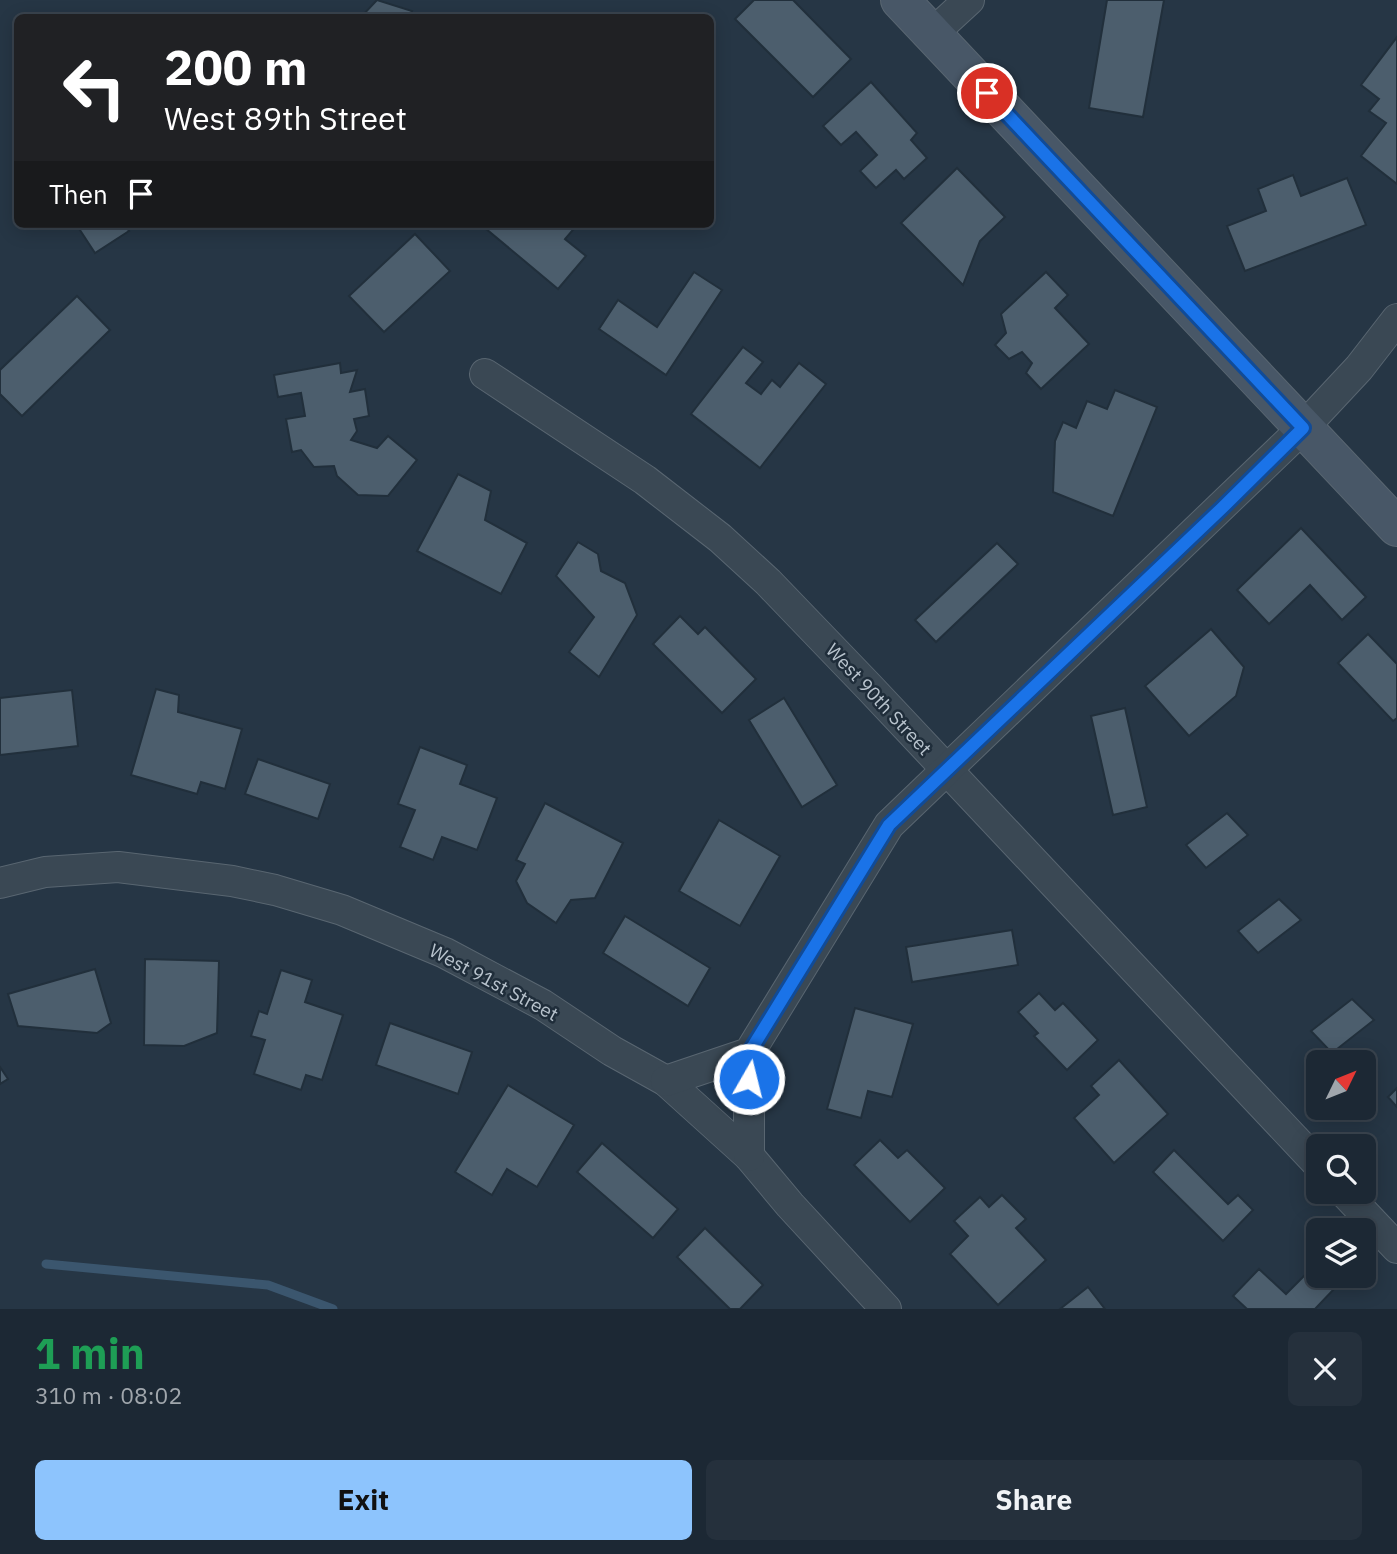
<!DOCTYPE html>
<html lang="en">
<head>
<meta charset="utf-8">
<style>
	body { margin:0; font-family:"IBM Plex Sans",sans-serif; background:#25303c; color:#f1f3f6; height:100vh; display:flex; flex-direction:column; font-size:26px; white-space:nowrap }
	* { box-sizing:border-box; margin:0 }
	p { font-size:23px; color:#a0a6ac }
	.icon { flex:none; width:38px; height:38px; fill:none; stroke:currentColor; stroke-width:2; stroke-linecap:round; stroke-linejoin:round }
	.map { position:relative; height:1309px; overflow:hidden }
	.side { display:flex; flex-direction:column; background:#1c2834; flex:1 }
	.side>* { flex:none }
	.hud { position:absolute; left:14px; top:14px; width:700px; height:214px; border-radius:10px; box-shadow:0 4px 18px #0003,0 0 0 2px #3a444f; background:#202124; color:#fff; overflow:hidden }
	.needle { width:46px; rotate:47deg }
	.controls { position:absolute; left:1306px; top:1050px; display:grid; gap:14px }
	.controls a { display:grid; place-items:center; width:70px; height:70px; border-radius:10px; background:#1c2834; box-shadow:0 4px 18px #0003,0 0 0 2px #3a444f; font-size:35px }
	.pin { position:absolute; display:grid; place-items:center; width:60px; height:60px; color:#fff; margin:-30px; border:4px solid #fff; border-radius:50%; box-shadow:0 2px 7px #0007 }
	.me { position:absolute; width:77px; margin:-38px; rotate:8deg; stroke-linejoin:round; filter:drop-shadow(0 0 5px #0008) }
	.turn { display:flex; align-items:center; gap:24px; height:147px; padding:0 35px; font-size:32px }
	.turn .icon { width:91px; height:91px; stroke-width:2.5 }
	.turn b { display:block; font-size:49px; line-height:60px }
	.then { display:flex; align-items:center; height:66px; padding:0 35px; background:#0003; gap:14px; font-size:26px }
	.round { display:grid; place-items:center; flex:none; width:74px; height:74px; border-radius:10px; background:#25303c }
	.head { display:flex; align-items:center; justify-content:space-between; height:119px; padding:0 35px }
	h1 { font-size:42px; font-weight:800; line-height:52px; color:#1e9e55 }
	.primary-button { display:flex; gap:14px; margin-top:auto; padding:14px 35px }
	.primary-button a { flex:1; height:80px; border-radius:10px; background:#8dc4fd; color:#111; font-size:28px; font-weight:800; line-height:80px; text-align:center }
	.primary-button a+a { background:#25303c; color:#f1f3f6 }
	.map>svg:first-child { display:block }
	.lines { fill:none; stroke-linecap:round; stroke-linejoin:round }
	.stream { stroke:#3b566e; stroke-width:9 }
	.building { fill:#4c5e6d; stroke:#212f3b; stroke-width:2 }
	.street-casing { stroke:#596671; stroke-width:32 }
	.secondary-casing { stroke:#596671; stroke-width:40 }
	.street { stroke:#3a4854; stroke-width:30 }
	.secondary { stroke:#485767; stroke-width:38 }
	.route-casing { stroke:#114b97; stroke-width:18 }
	.route { stroke:#1a73e8; stroke-width:12 }
	.labels { text-anchor:middle; stroke-width:5; stroke-linejoin:round; paint-order:stroke }
	.street-label { font-size:19px; fill:#b8c3cd; stroke:#1f2d3a }
</style>
</head>
<body>
<div class="map">
<svg width="1397" height="1309" viewBox="0 0 1397 1309">
	<rect width="100%" height="100%" fill="#263645"/>
	<g class="lines">
		<path class="stream" d="M46 1264 268 1285 333 1309"/>
	</g>
	<g class="building">
		<path d="M377 0 412 11 409 18H360Z"/>
		<path d="M754 0H793L851 59 813 97 735 19Z"/>
		<path d="M1107 0H1164L1143 117 1089 108Z"/>
		<path d="M1397 37V184L1361 156 1386 123 1369 111 1379 99 1361 85Z"/>
		<path d="M871 82 917 133 911 140 927 158 904 179 896 170 876 188 860 171 877 155 856 132 841 145 823 126Z"/>
		<path d="M957 168 1005 217 980 241 963 285 901 223Z"/>
		<path d="M1293 175 1301 196 1347 178 1366 225 1245 271 1227 226 1266 211 1258 189Z"/>
		<path d="M76 224H124L129 231 95 253Z"/>
		<path d="M488 224H578L565 239 586 256 558 289 485 228Z"/>
		<path d="M415 234 450 271 384 332 349 296Z"/>
		<path d="M694 272 722 290 666 375 599 329 618 300 657 327Z"/>
		<path d="M1046 272 1068 295 1055 308 1089 344 1041 389 1026 373 1032 363 1022 352 1009 359 995 345 1006 333 1001 314Z"/>
		<path d="M77 296 110 330 22 416 0 394V370Z"/>
		<path d="M743 347 763 362 746 383 761 394 772 380 780 387 799 363 826 384 760 468 691 414Z"/>
		<path d="M340 363 341 373 357 370 350 392 365 389 369 416 354 419 357 431 351 440 377 448 388 436 417 460 388 496 358 495 337 476 334 466 314 467 301 450 292 452 286 419 305 416 301 393 278 397 274 375Z"/>
		<path d="M1115 390 1157 407 1113 516 1053 492 1055 441 1063 422 1076 428 1087 401 1107 409Z"/>
		<path d="M458 474 491 491 485 520 527 543 501 594 417 551Z"/>
		<path d="M1301 528 1366 597 1342 620 1310 585 1269 624 1237 590Z"/>
		<path d="M578 542 598 554 601 571 625 583 637 615 599 677 569 652 594 617 556 576Z"/>
		<path d="M997 543 1018 564 936 642 915 620Z"/>
		<path d="M680 616 698 634 705 627 756 679 722 713 653 644Z"/>
		<path d="M1211 629 1244 667 1236 696 1189 736 1145 686Z"/>
		<path d="M1368 634 1397 664V718L1393 721 1338 663Z"/>
		<path d="M156 689 179 695 178 712 242 729 225 789 201 782 197 794 131 775Z"/>
		<path d="M72 690 78 746 0 755V698Z"/>
		<path d="M784 698 837 785 802 807 749 720Z"/>
		<path d="M1125 708 1147 807 1113 815 1091 716Z"/>
		<path d="M420 747 467 765 460 784 497 798 477 850 442 837 433 860 400 847 415 810 398 804Z"/>
		<path d="M258 759 330 784 318 819 245 794Z"/>
		<path d="M545 803 623 843 595 898 571 900 556 923 527 903 516 881 525 864 516 860Z"/>
		<path d="M1227 813 1248 835 1206 868 1186 845Z"/>
		<path d="M719 820 780 856 740 926 679 891Z"/>
		<path d="M1279 899 1301 920 1258 953 1238 931Z"/>
		<path d="M625 916 710 968 688 1006 603 953Z"/>
		<path d="M1012 930 1018 965 912 982 906 947Z"/>
		<path d="M145 959 219 961 217 1033 184 1046 144 1045Z"/>
		<path d="M95 969 111 1023 97 1033 18 1026 8 994Z"/>
		<path d="M281 970 312 980 305 1002 343 1015 322 1080 306 1075 301 1090 254 1074 265 1040 251 1036 259 1011 267 1014Z"/>
		<path d="M1039 993 1055 1010 1063 1003 1098 1040 1067 1070 1034 1036 1038 1033 1018 1012Z"/>
		<path d="M1352 999 1374 1020 1332 1053 1311 1031Z"/>
		<path d="M855 1008 913 1024 892 1097 868 1091 861 1118 827 1109Z"/>
		<path d="M390 1023 472 1052 458 1094 376 1065Z"/>
		<path d="M1119 1060 1168 1114 1114 1163 1074 1118 1099 1095 1091 1086Z"/>
		<path d="M0 1067 8 1079 0 1084Z"/>
		<path d="M508 1085 574 1125 537 1187 507 1169 492 1195 455 1172Z"/>
		<path d="M1397 1088V1107L1388 1097Z"/>
		<path d="M880 1140 898 1158 907 1150 945 1188 910 1222 854 1165Z"/>
		<path d="M602 1143 678 1209 653 1238 577 1172Z"/>
		<path d="M1174 1150 1228 1204 1238 1195 1253 1210 1223 1241 1153 1172Z"/>
		<path d="M1002 1195 1026 1219 1016 1228 1046 1260 998 1305 950 1254 968 1236 954 1221 980 1197 989 1207Z"/>
		<path d="M705 1228 763 1285 740 1309H730L677 1257Z"/>
		<path d="M1313 1267 1318 1271V1276H1322L1335 1288 1315 1309H1247L1233 1296 1259 1269 1286 1294Z"/>
		<path d="M1088 1287 1105 1309H1060Z"/>
	</g>
	<g class="lines">
		<defs>
			<g id="street">
				<path d="M932 34 969 0"/>
				<path d="M485 374 645 480 720 538 768 582 869 687 1318 1164"/>
				<path d="M0 883 45 872 118 867 232 881 275 890 342 910 445 953 543 1005 612 1051 666 1081 749 1156 790 1205 886 1309"/>
				<path d="M749 1053V1156"/>
				<path d="M666 1081 749 1053 889 825 1303 428 1359 368 1397 319"/>
				<path d="M1344 1192 1397 1248"/>
			</g>
			<path id="secondary" d="M900 0 1397 527"/>
		</defs>
		<use href="#street" class="street-casing"/>
		<use href="#secondary" class="secondary-casing"/>
		<use href="#street" class="street"/>
		<use href="#secondary" class="secondary"/>
	</g>
	<g class="lines">
		<defs>
			<path id="route" d="M749 1079V1053L889 825 1221 509 1303 428 987 93"/>
		</defs>
		<use href="#route" class="route-casing"/>
		<use href="#route" class="route"/>
	</g>
	<g class="labels">
		<g class="street-label">
			<text transform="translate(879 699) rotate(47)" y="7">West 90th Street</text>
			<text transform="translate(494 982) rotate(28)" y="7">West 91st Street</text>
		</g>
	</g>
</svg>
<div class="controls">
<a><svg class="needle" viewBox="-14 -14 28 28"><path d="M0-13l5 13h-10z" fill="#e53935"/><path d="M0 13l5-13h-10z" fill="#a0a6ac"/></svg></a>
<a><svg class="icon" aria-label="search" viewBox="0 0 24 24"><circle cx="10" cy="10" r="6"/><path d="M15 15l6 6"/></svg></a>
<a><svg class="icon" aria-label="layers" viewBox="0 0 24 24"><path d="M12 4l9 5-9 5-9-5zM3 14l9 5 9-5"/></svg></a>
</div>
<div class="pin" style="left:987px;top:93px;background:#d93025"><svg class="icon" aria-label="arrive" viewBox="0 0 24 24"><path d="M6 21V4h12l-3 4 3 4H6"/></svg></div>
<svg class="me" style="left:749px;top:1079px" viewBox="-20 -20 40 40"><circle r="17" fill="#1a73e8" stroke="#fff" stroke-width="3"/><path d="M0-11L8 9 0 5-8 9z" fill="#fff"/></svg>
<div class="hud">
<div class="turn"><svg class="icon" aria-label="left" viewBox="0 0 24 24"><path d="M17 20v-9H6M10 6l-5 5 5 5"/></svg><div><b>200 m</b>West 89th Street</div></div>
<div class="then">Then<svg class="icon" aria-label="arrive" viewBox="0 0 24 24"><path d="M6 21V4h12l-3 4 3 4H6"/></svg></div>
</div>
</div>
<section class="side">
<div class="head"><div><h1>1 min</h1><p>310 m · 08:02</p></div><a class="round"><svg class="icon" aria-label="close" viewBox="0 0 24 24"><path d="M6 6l12 12M18 6L6 18"/></svg></a></div>
<div class="primary-button"><a>Exit</a><a>Share</a></div>
</section>
</body>
</html>
